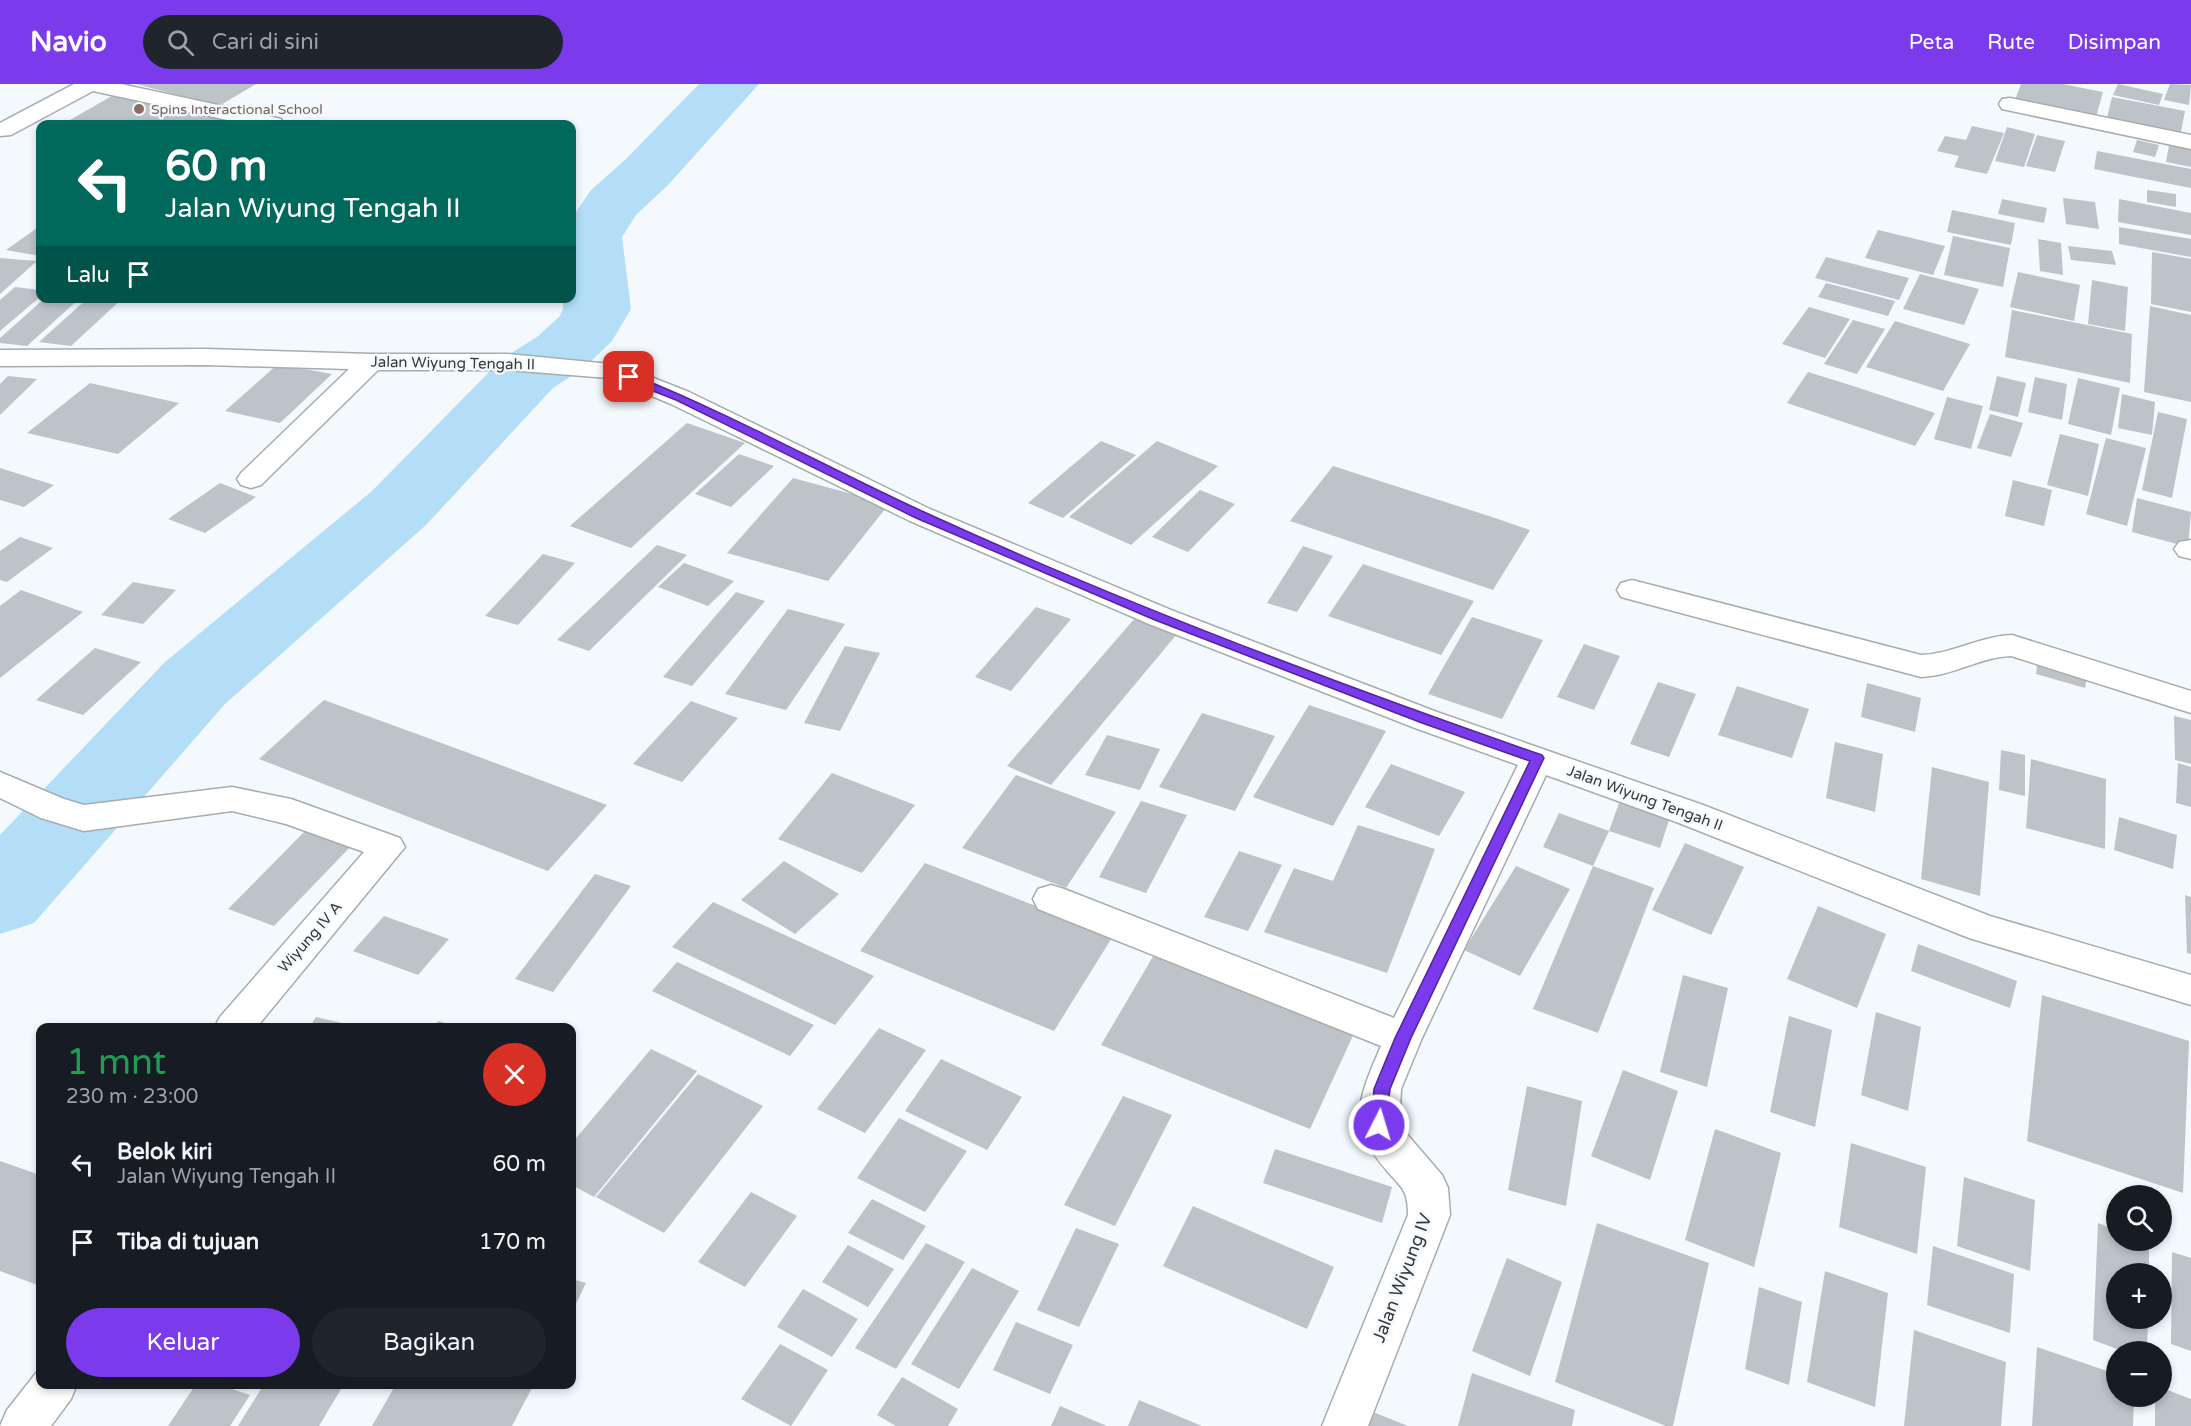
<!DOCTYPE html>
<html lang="id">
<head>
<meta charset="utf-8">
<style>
	body { margin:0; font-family:"Varela Round",sans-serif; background:#20242c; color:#f1f3f6; height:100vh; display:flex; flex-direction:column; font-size:22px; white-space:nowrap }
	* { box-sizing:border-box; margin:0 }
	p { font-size:20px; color:#9ea1a6 }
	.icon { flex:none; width:33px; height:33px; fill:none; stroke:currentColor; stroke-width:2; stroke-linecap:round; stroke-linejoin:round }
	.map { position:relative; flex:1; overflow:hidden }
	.drawer { position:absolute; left:36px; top:939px; width:540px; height:366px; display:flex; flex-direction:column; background:#171b24; border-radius:12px; box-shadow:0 3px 9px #0003 }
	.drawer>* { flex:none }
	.top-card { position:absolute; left:36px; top:36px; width:540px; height:183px; border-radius:12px; box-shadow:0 3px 9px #0003; background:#00695c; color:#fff; overflow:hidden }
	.controls { position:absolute; left:2106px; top:1101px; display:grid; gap:12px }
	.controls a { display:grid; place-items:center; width:66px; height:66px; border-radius:50%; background:#171b24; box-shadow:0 3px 9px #0003; font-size:30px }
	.pin { position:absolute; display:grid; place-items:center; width:51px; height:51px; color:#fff; margin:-26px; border-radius:12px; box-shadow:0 3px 9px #0006 }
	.me { position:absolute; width:66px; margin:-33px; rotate:5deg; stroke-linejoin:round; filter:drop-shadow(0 0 4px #0008) }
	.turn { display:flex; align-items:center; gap:21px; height:126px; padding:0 30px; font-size:27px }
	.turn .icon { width:78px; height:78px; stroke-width:2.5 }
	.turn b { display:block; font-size:42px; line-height:51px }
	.then { display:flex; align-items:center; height:57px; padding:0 30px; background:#0003; gap:12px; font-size:22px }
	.round { display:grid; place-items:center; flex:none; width:63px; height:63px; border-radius:32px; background:#20242c }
	.overview { display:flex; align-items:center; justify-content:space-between; height:102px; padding:0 30px }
	h1 { font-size:36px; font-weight:600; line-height:45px; color:#1e9e55 }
	.action { display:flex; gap:12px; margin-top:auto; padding:12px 30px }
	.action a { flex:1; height:69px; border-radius:36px; background:#7c3aed; color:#fff; font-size:24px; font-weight:600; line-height:69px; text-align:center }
	.action a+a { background:#20242c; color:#f1f3f6 }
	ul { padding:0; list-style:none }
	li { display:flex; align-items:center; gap:18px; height:78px; padding:0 30px }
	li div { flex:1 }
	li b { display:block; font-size:22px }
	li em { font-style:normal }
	header { display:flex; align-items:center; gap:36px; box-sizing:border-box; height:84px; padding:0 30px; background:#7c3aed; color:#fff }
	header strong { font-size:28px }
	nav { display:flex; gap:33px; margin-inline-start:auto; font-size:21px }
	.search { width:420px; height:54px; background:#20242c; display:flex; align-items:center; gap:15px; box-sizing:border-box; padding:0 21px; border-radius:33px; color:#9ea1a6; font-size:22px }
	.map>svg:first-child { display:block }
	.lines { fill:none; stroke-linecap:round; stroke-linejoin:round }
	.river { fill:#b4def7; fill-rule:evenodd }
	.building { fill:#bec3c7 }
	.minor-casing { stroke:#a6acb0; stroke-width:3 }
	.minor { fill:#fff; fill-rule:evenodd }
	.route { fill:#7c3aed; stroke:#51269a; stroke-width:1.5 }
	.education-dot { fill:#8d6e63; stroke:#f3f9fd; stroke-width:2 }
	.labels { text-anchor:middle; stroke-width:5; stroke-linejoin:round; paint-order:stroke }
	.far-education-label { font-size:14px; fill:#785e54; stroke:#f3f9fd; text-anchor:start }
	.street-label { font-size:15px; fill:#37393b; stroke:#f3f9fd }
	.near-street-label { font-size:18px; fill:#37393b; stroke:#f3f9fd }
</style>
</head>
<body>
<header>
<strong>Navio</strong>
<div class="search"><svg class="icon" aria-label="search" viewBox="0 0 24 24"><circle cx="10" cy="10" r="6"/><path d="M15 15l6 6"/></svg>Cari di sini</div>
<nav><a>Peta</a><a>Rute</a><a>Disimpan</a></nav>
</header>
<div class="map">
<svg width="2191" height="1342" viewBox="0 0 2191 1342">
	<rect width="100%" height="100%" fill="#f3f9fd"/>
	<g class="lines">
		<path class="river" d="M699 0H759L668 101 636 131 622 153 631 225 612 257 585 283 553 304 426 441 225 620 34 839 0 850V751L165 578 372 407 503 274 537 253 559 233 563 225V214H572V134L591 106 626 75Z"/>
	</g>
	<g class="building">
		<path d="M136 0H256L219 22Z"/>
		<path d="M2021 0H2062L2103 8 2096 33 2015 16Z"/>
		<path d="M2118 0 2163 10 2159 21 2113 11Z"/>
		<path d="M2170 0 2191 1 2189 21 2164 16Z"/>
		<path d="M117 9 254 40H63Z"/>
		<path d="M2112 13 2185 27 2180 53 2106 38Z"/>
		<path d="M1972 42 2004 49 1987 90 1954 83 1959 72 1937 67 1945 52 1966 56Z"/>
		<path d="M2007 43 2035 50 2024 83 1995 77Z"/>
		<path d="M2037 51 2065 57 2055 88 2026 82Z"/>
		<path d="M2137 56 2159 61 2155 73 2133 68Z"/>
		<path d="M2169 61 2191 65V83L2166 78Z"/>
		<path d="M2097 67 2191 85V104L2094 85Z"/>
		<path d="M2147 106 2176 110V123L2147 118Z"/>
		<path d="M2063 114 2095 118 2099 145 2066 140Z"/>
		<path d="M2002 115 2047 124 2044 139 1998 130Z"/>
		<path d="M2119 115 2191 129V151L2118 138Z"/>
		<path d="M1952 126 2015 139 2011 161 1947 148Z"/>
		<path d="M40 142V172L6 166Z"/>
		<path d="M2119 143 2191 155V173L2119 160Z"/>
		<path d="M1878 146 1945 162 1933 191 1865 174Z"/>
		<path d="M1953 152 2010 164 2003 203 1944 191Z"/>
		<path d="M2038 155 2061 159 2063 191 2040 187Z"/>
		<path d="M2068 162 2112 167 2116 181 2071 176Z"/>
		<path d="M2152 168 2191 175V228L2151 220Z"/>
		<path d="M1826 173 1909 194 1899 216 1815 194Z"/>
		<path d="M0 174 37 177 0 210Z"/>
		<path d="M2018 188 2080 201 2074 237 2010 223Z"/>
		<path d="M1920 190 1979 205 1964 241 1903 225Z"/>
		<path d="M2092 196 2128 203 2125 247 2088 240Z"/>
		<path d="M1826 199 1895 217 1888 232 1818 213Z"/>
		<path d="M15 203 40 206V213L0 247V216Z"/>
		<path d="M45 214H80L27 262 0 259V254Z"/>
		<path d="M88 214H123L71 262 39 258Z"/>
		<path d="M2150 222 2191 231V318L2144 308Z"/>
		<path d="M1809 223 1850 235 1825 274 1782 260Z"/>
		<path d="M2012 226 2132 250 2130 299 2005 273Z"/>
		<path d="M1853 236 1885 245 1857 290 1824 280Z"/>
		<path d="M1895 237 1970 260 1943 307 1866 283Z"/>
		<path d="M278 280 332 290 280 339 225 327Z"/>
		<path d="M1808 288 1853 302 1935 329 1915 362 1787 319Z"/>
		<path d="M8 292 37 295 0 331V300Z"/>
		<path d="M1997 292 2026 299 2018 333 1989 326Z"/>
		<path d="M2035 293 2067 300 2062 336 2028 328Z"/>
		<path d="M2078 294 2120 304 2111 351 2068 340Z"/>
		<path d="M90 299 143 311 179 319 118 370 27 349Z"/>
		<path d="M2122 310 2155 318 2152 351 2118 344Z"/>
		<path d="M1947 313 1983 322 1971 365 1934 355Z"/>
		<path d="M2158 328 2187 335 2172 414 2142 406Z"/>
		<path d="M1990 330 2023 339 2011 373 1977 364Z"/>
		<path d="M687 339 745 359 631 464 570 442Z"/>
		<path d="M2060 350 2099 360 2088 412 2047 401Z"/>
		<path d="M2106 354 2146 364 2127 442 2086 430Z"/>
		<path d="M1101 357 1136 371 1063 434 1028 419Z"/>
		<path d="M1157 357 1218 382 1131 461 1069 433Z"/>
		<path d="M739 370 774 382 731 423 695 410Z"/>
		<path d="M1333 382 1492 433 1530 446 1493 506 1290 437Z"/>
		<path d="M0 384 54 401 24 423 0 416Z"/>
		<path d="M793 394 889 420 828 497 727 469Z"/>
		<path d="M2013 396 2052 406 2044 442 2005 432Z"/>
		<path d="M220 399 256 413 205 449 168 435Z"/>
		<path d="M1200 406 1235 420 1188 468 1152 453Z"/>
		<path d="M2137 414 2191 428 2188 463 2132 448Z"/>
		<path d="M20 453 53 464 7 498 0 496V467Z"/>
		<path d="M657 461 687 471 589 567 557 556Z"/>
		<path d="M1303 462 1333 472 1297 528 1267 519Z"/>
		<path d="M543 470 575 479 518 541 485 532Z"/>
		<path d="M684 479 734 497 708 522 658 503Z"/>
		<path d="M1363 480 1474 517 1441 571 1328 532Z"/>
		<path d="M133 498 176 506 143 540 101 531Z"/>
		<path d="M21 506 83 528 0 594V522Z"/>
		<path d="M736 508 765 517 692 602 663 593Z"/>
		<path d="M1036 523 1071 535 1011 607 975 593Z"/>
		<path d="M788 525 845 540 786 626 725 610Z"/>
		<path d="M1472 533 1543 556 1502 635 1428 610Z"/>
		<path d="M1135 534 1177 550 1051 701 1007 682Z"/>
		<path d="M1584 560 1620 572 1594 626 1557 613Z"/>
		<path d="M845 562 880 569 840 647 804 639Z"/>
		<path d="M95 564 141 578 83 631 36 616Z"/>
		<path d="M2038 572 2088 586 2085 604 2036 590Z"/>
		<path d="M1658 598 1696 610 1669 673 1630 660Z"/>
		<path d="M1867 599 1921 614 1915 648 1861 633Z"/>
		<path d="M1737 602 1809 625 1792 674 1718 651Z"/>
		<path d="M324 616 466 668 607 721 548 787 259 675Z"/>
		<path d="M691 617 738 634 682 698 633 680Z"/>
		<path d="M1309 621 1386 647 1333 742 1253 713Z"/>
		<path d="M1202 629 1275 652 1235 727 1159 703Z"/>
		<path d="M2174 632 2191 636V680L2175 676Z"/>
		<path d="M1107 651 1160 665 1140 706 1085 691Z"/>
		<path d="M1835 658 1883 670 1875 728 1826 714Z"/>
		<path d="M2001 666 2025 671V712L1999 706Z"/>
		<path d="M2031 675 2106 695 2105 765 2026 744Z"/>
		<path d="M2178 679 2191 683V723L2176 719Z"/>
		<path d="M1391 680 1465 708 1439 752 1365 723Z"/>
		<path d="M1932 683 1989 698 1980 812 1921 795Z"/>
		<path d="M832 689 915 721 862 789 778 755Z"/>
		<path d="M1016 691 1116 728 1066 804 962 764Z"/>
		<path d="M1622 711 1672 727 1660 764 1609 747Z"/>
		<path d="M1141 717 1187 731 1146 809 1099 793Z"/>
		<path d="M1559 729 1609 747 1593 782 1543 763Z"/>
		<path d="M2119 733 2177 751 2173 785 2114 766Z"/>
		<path d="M311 741 356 757 274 842 228 825Z"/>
		<path d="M1358 741 1435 765 1387 889 1264 848 1294 784 1333 797Z"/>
		<path d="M1685 759 1744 783 1711 851 1652 826Z"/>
		<path d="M1239 767 1282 781 1248 847 1204 833Z"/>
		<path d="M784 777 839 810 795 850 741 816Z"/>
		<path d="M925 779 1113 852 1054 947 860 867Z"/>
		<path d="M1516 782 1570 805 1520 892 1464 866Z"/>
		<path d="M1593 782 1654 804 1598 949 1533 925Z"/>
		<path d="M595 790 631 802 553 908 515 895Z"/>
		<path d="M2185 811 2191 813V870L2187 869Z"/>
		<path d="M713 818 874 892 835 941 672 863Z"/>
		<path d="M1818 822 1886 850 1857 924 1787 895Z"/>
		<path d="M384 832 449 855 418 891 353 867Z"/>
		<path d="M1918 860 2017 897 2010 924 1911 887Z"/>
		<path d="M1155 869 1356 945 1310 1045 1101 961Z"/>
		<path d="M677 878 814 941 790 972 652 907Z"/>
		<path d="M1683 891 1728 904 1707 1003 1660 988Z"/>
		<path d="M2042 911 2189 957 2183 1109 2027 1057Z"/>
		<path d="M1876 928 1921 943 1908 1027 1861 1011Z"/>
		<path d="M1789 932 1832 946 1815 1043 1770 1028Z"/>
		<path d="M316 933 359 943V944H309Z"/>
		<path d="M438 937 460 943V944H434Z"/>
		<path d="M879 944 926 966 865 1049 817 1025Z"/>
		<path d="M651 965 697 987 594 1113 572 1101V1059Z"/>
		<path d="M941 975 1022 1013 987 1066 905 1027Z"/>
		<path d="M1623 986 1678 1007 1650 1096 1591 1072Z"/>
		<path d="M698 990 763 1022 664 1149 596 1113Z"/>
		<path d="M1527 1002 1582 1017 1566 1122 1508 1106Z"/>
		<path d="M1123 1012 1172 1031 1115 1142 1064 1121Z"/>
		<path d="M899 1034 967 1067 925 1128 857 1094Z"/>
		<path d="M1715 1045 1781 1069 1754 1183 1685 1156Z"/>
		<path d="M1851 1059 1926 1083 1917 1170 1839 1143Z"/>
		<path d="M1275 1065 1392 1103 1382 1139 1263 1099Z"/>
		<path d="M0 1077 40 1091V1202L0 1187Z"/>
		<path d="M1964 1093 2035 1116 2030 1187 1957 1162Z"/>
		<path d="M751 1108 797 1132 745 1203 698 1178Z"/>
		<path d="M872 1115 926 1142 903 1176 848 1149Z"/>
		<path d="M1193 1122 1334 1183 1307 1245 1163 1182Z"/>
		<path d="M1597 1139 1709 1179 1673 1342H1666L1555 1298Z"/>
		<path d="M2098 1139 2116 1146V1156H2149V1190H2116V1234H2148L2147 1268H2125L2093 1256Z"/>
		<path d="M1076 1144 1119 1160 1079 1243 1037 1226Z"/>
		<path d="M926 1159 965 1178 896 1285 855 1264Z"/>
		<path d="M848 1161 894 1185 868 1223 822 1198Z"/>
		<path d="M1933 1162 2014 1190 2010 1249 1927 1221Z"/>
		<path d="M2172 1168 2191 1174V1267L2171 1260Z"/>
		<path d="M1507 1174 1562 1198 1530 1292 1472 1267Z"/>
		<path d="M972 1184 1019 1207 959 1305 911 1280Z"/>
		<path d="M1825 1187 1888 1209 1875 1323 1807 1298Z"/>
		<path d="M572 1195 586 1199 572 1228Z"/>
		<path d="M1759 1203 1802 1218 1789 1301 1745 1285Z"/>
		<path d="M803 1205 858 1235 832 1273 777 1243Z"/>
		<path d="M1016 1238 1073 1261 1050 1310 993 1286Z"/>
		<path d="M1914 1246 2006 1278 2001 1342H1904Z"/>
		<path d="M780 1260 828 1286 791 1342 741 1315Z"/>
		<path d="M2037 1263 2116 1290V1312H2134L2133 1342H2032Z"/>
		<path d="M1472 1289 1575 1326 1572 1342H1458Z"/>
		<path d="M902 1293 958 1325 948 1342H896L877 1331Z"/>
		<path d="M196 1300H217L250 1311 230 1342H168Z"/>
		<path d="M264 1300H344L319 1342H238Z"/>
		<path d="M396 1300H534L512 1342H372Z"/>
		<path d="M2162 1304 2191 1315V1342H2155V1312H2162Z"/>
		<path d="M1139 1316 1202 1342H1128Z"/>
		<path d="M1060 1322 1107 1342H1051Z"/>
		<path d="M1368 1326 1408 1342H1363Z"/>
	</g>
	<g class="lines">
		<defs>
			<g id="minor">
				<path d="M74 0H121L273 33 281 35 284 40H246L93 7 11 51 0 52V39Z"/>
				<path d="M2010 14 2191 51V65L2002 25 1999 20 2002 15Z"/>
				<path d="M206 265 371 270H507L621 281 689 308 930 425 1171 526 1437 628 1703 721 1990 832 2191 891V921L1969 854 1679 739 1546 691 1422 954 1401 1005 1399 1041 1442 1091 1448 1104 1450 1131 1368 1342H1322L1408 1131C1408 1107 1403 1105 1388 1088 1346 1040 1358 1016 1381 962L1038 825 1033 815 1038 805 1051 801 1064 805 1394 934 1518 681 1415 644 1149 540 910 437 671 320 608 294 507 286H378L261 401 251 404 241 401 237 395 241 389 349 285 206 281 0 282V266Z"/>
				<path d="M2191 456V475L2179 472 2174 465 2179 458Z"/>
				<path d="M1632 496 1921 571C1953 570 1980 552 2012 551L2191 607V629L2011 572C1980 573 1953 592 1921 593L1621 513 1617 506 1621 499Z"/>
				<path d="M0 688 64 715 84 721 232 703 291 715 400 754 405 763 256 944H214L220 933 364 768 286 740 232 727 84 747 41 734 0 714Z"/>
				<path d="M40 1284V1300H77L71 1315 51 1342H0L7 1326Z"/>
			</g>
		</defs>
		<use href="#minor" class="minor-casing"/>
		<use href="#minor" class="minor"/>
	</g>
	<path class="route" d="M625 291H633C733 331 826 383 924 428 1125 520 1334 599 1542 671L1544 674 1411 954 1390 1005 1385 1046H1373L1371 1041 1374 1005 1395 954 1530 677 1422 639 1155 536 916 434 676 316 625 296Z"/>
	<circle class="education-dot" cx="139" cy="25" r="6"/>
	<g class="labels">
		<g class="far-education-label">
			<text x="151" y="30">Spins Interactional School</text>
		</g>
		<g class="street-label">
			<text transform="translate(453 279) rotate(1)" y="5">Jalan Wiyung Tengah II</text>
			<text transform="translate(1645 714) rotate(20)" y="5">Jalan Wiyung Tengah II</text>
			<text transform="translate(310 853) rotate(-49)" y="5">Wiyung IV A</text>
		</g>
		<g class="near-street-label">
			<text transform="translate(1402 1194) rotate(-69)" y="6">Jalan Wiyung IV</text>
		</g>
	</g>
</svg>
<div class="controls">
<a><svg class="icon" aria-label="search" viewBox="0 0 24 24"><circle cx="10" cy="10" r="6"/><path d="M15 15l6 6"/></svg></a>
<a>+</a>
<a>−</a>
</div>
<div class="pin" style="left:629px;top:293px;background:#d93025"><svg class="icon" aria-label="arrive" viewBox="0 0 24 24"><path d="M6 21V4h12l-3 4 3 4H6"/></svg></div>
<svg class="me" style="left:1379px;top:1041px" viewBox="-20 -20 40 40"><circle r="17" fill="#7c3aed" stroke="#fff" stroke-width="3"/><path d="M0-11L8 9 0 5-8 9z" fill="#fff"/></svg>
<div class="top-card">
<div class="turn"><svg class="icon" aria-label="left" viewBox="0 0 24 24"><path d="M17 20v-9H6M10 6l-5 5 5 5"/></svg><div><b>60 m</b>Jalan Wiyung Tengah II</div></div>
<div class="then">Lalu<svg class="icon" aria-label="arrive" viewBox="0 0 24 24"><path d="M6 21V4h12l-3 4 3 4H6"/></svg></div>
</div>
<section class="drawer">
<div class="overview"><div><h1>1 mnt</h1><p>230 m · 23:00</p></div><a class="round" style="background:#d93025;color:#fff"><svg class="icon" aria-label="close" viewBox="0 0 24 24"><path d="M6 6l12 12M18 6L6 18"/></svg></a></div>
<ul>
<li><svg class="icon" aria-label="left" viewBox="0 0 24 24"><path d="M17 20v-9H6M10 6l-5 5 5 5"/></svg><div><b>Belok kiri</b><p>Jalan Wiyung Tengah II</p></div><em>60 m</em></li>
<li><svg class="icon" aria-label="arrive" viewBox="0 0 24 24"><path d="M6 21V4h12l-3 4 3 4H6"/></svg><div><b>Tiba di tujuan</b></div><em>170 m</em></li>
</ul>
<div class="action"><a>Keluar</a><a>Bagikan</a></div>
</section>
</div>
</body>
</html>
